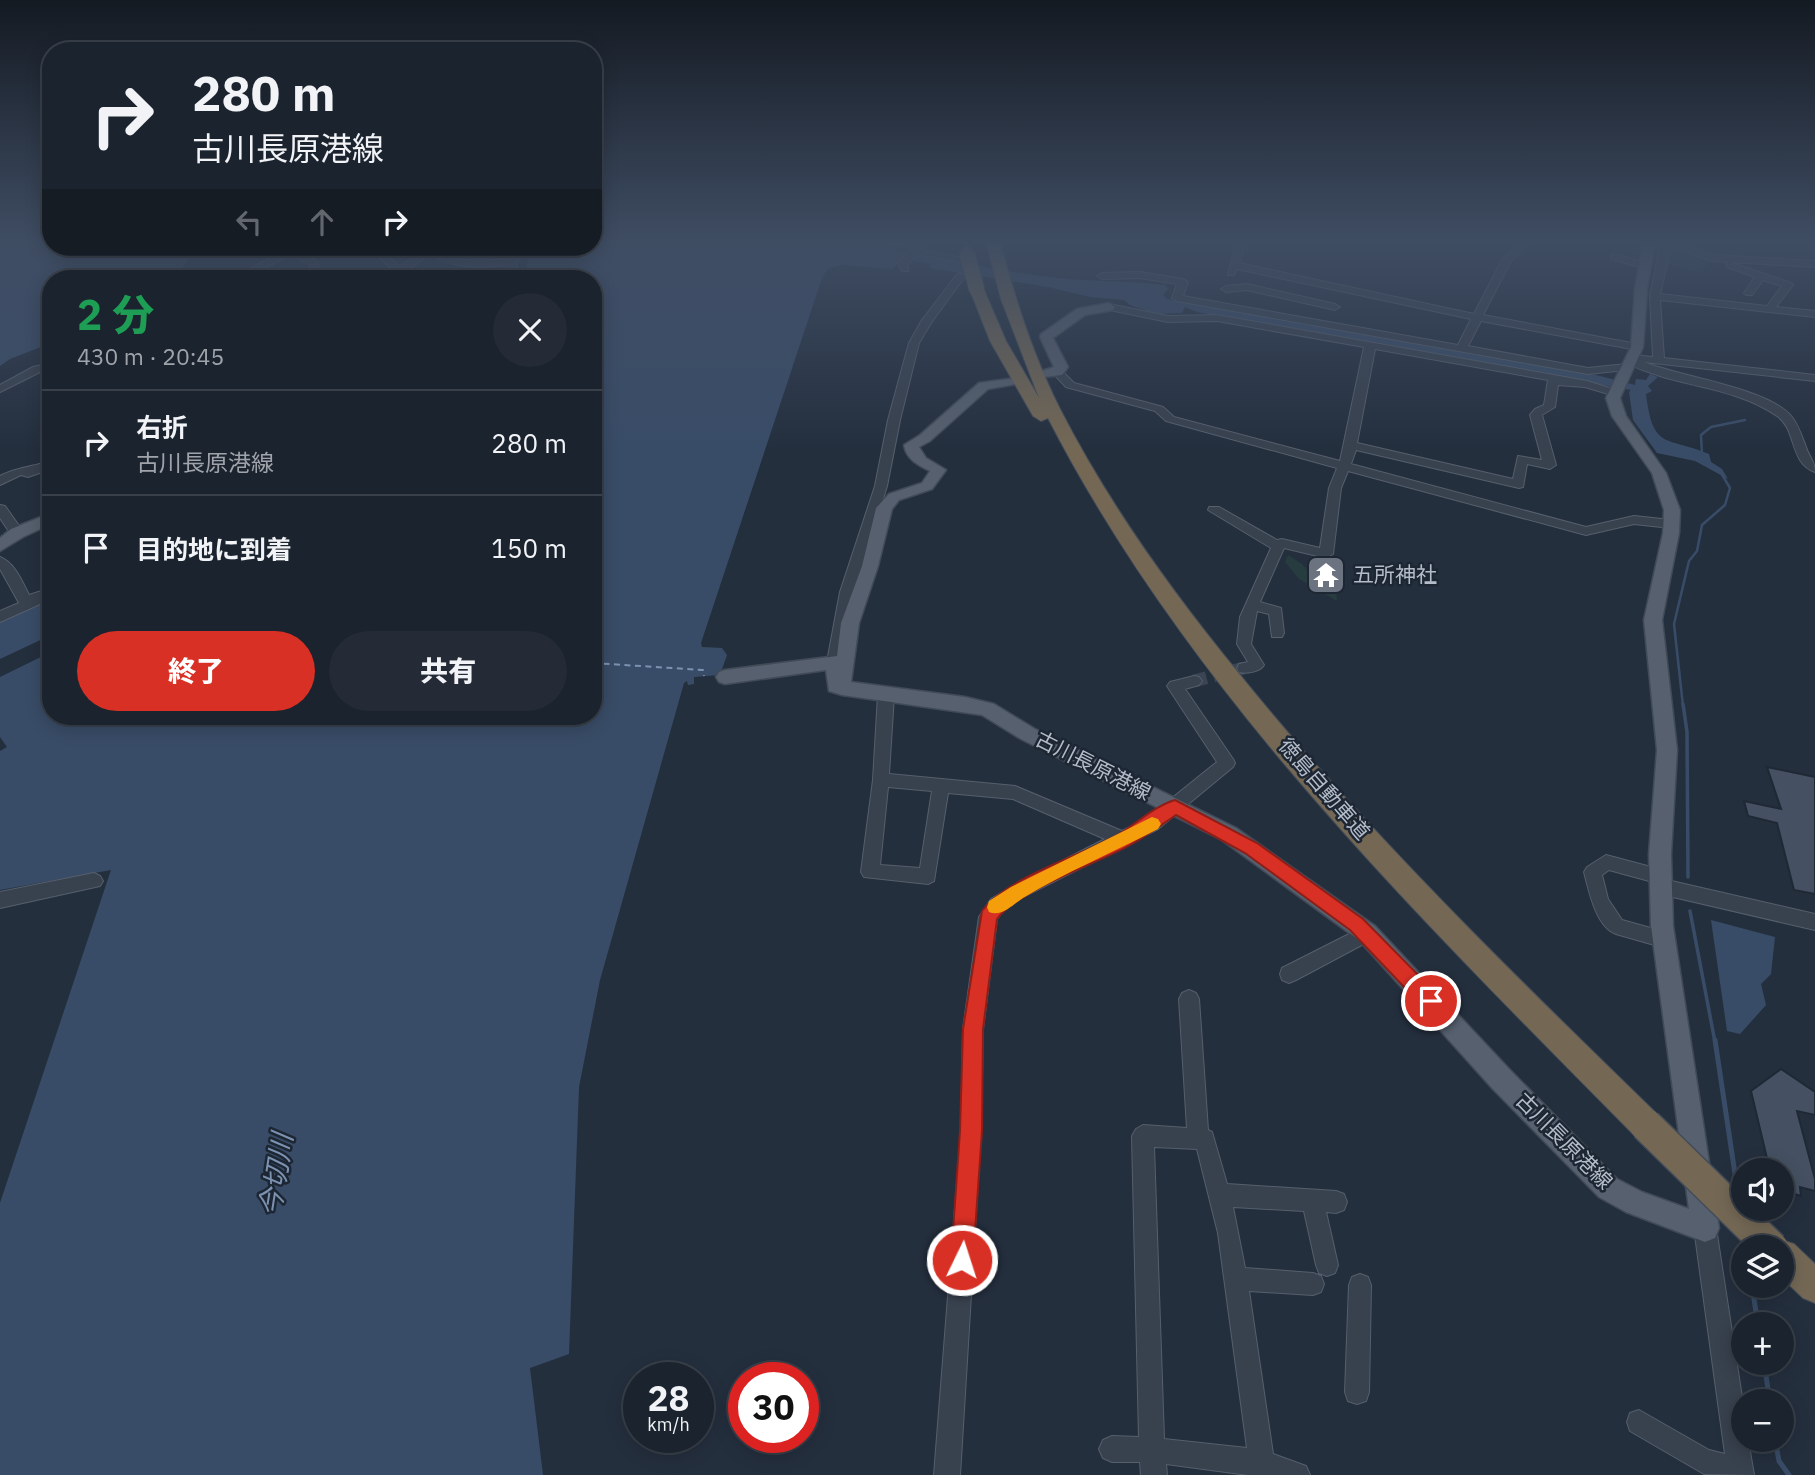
<!DOCTYPE html>
<html lang="ja">
<head>
<meta charset="utf-8">
<style>
	body { margin:0; font-family:"IBM Plex Sans","Noto Sans JP",sans-serif; background:#242b36; color:#f1f3f6; height:100vh; display:flex; flex-direction:column; font-size:26px; white-space:nowrap }
	* { box-sizing:border-box; margin:0 }
	p { font-size:23px; color:#a0a4aa }
	.icon { flex:none; width:38px; height:38px; fill:none; stroke:currentColor; stroke-width:2; stroke-linecap:round; stroke-linejoin:round }
	.map { position:relative; flex:1; overflow:hidden }
	.details { position:absolute; left:42px; top:270px; width:560px; height:455px; display:flex; flex-direction:column; background:#1b232e; border-radius:28px; box-shadow:0 4px 18px #0003,0 0 0 2px #39404a }
	.details>* { flex:none }
	.top-card { position:absolute; left:42px; top:42px; width:560px; height:214px; border-radius:28px; box-shadow:0 4px 18px #0003,0 0 0 2px #39404a; background:#1b232e; color:#f1f3f6; overflow:hidden }
	.buttons { position:absolute; left:1731px; top:1158px; display:grid; gap:14px }
	.buttons a { display:grid; place-items:center; width:63px; height:63px; border-radius:50%; background:#1b232e; box-shadow:0 4px 18px #0003,0 0 0 2px #39404a; font-size:35px }
	.speed { position:absolute; left:623px; top:1362px; display:flex; gap:14px; font-size:35px; font-weight:700; text-align:center }
	.speed>* { display:grid; place-content:center; width:91px; height:91px; border-radius:50%; background:#1b232e; box-shadow:0 4px 18px #0003,0 0 0 2px #39404a; line-height:1 }
	.speed small { font-size:18px; font-weight:400 }
	.speed .limit { border:10px solid #d22; background:#fff; color:#111 }
	.pin { position:absolute; display:grid; place-items:center; width:60px; height:60px; color:#fff; margin:-30px; border:4px solid #fff; border-radius:50%; box-shadow:0 2px 7px #0007 }
	.me { position:absolute; width:77px; margin:-38px; rotate:4deg; stroke-linejoin:round; filter:drop-shadow(0 0 5px #0008) }
	.turn { display:flex; align-items:center; gap:24px; height:147px; padding:0 35px; font-size:32px }
	.turn .icon { width:91px; height:91px; stroke-width:2.5 }
	.turn b { display:block; font-size:49px; line-height:60px }
	.lanes { display:flex; align-items:center; height:66px; padding:0 35px; background:#0003; justify-content:center; gap:35px; direction:ltr }
	.lanes .off { opacity:.35 }
	.round { display:grid; place-items:center; flex:none; width:74px; height:74px; border-radius:37px; background:#242b36 }
	.summary { display:flex; align-items:center; justify-content:space-between; height:119px; padding:0 35px }
	h1 { font-size:42px; font-weight:800; line-height:52px; color:#1e9e55 }
	.button { display:flex; gap:14px; margin-top:auto; padding:14px 35px }
	.button a { flex:1; height:80px; border-radius:42px; background:#d93025; color:#fff; font-size:28px; font-weight:800; line-height:80px; text-align:center }
	.button a+a { background:#242b36; color:#f1f3f6 }
	ul { padding:0; list-style:none }
	li { display:flex; align-items:center; gap:21px; height:105px; padding:0 35px; border-top:2px solid #39404a }
	li div { flex:1 }
	li b { display:block; font-size:26px }
	li em { font-style:normal }
	.map>svg:first-child { display:block }
	.green { fill:#263c3f }
	.water { fill:#394c67 }
	.lines { fill:none; stroke-linecap:round; stroke-linejoin:round }
	.stream-far2 { stroke:#394c67; stroke-width:2.5 }
	.stream-far1 { stroke:#394c67; stroke-width:3.5 }
	.stream { stroke:#394c67; stroke-width:5 }
	.ferry { stroke:#7c92b1; stroke-width:2; stroke-dasharray:6 4.5; stroke-linecap:butt }
	.building { fill:#455162; stroke:#1f2835; stroke-width:2 }
	.minor-tunnel { stroke:#3a4453; stroke-width:13; stroke-dasharray:13 7; stroke-linecap:butt }
	.minor-casing { stroke:#565f6c; stroke-width:2 }
	.major-casing { stroke:#414a57; stroke-width:3 }
	.highway-casing { stroke:#434c59; stroke-width:2 }
	.minor { fill:#38414e; fill-rule:evenodd }
	.major { fill:#56606e; fill-rule:evenodd }
	.highway { fill:#746855; fill-rule:evenodd }
	.highway-bridge-far1-casing { stroke:#434c59; stroke-width:17; stroke-linecap:butt }
	.highway-bridge-casing { stroke:#434c59; stroke-width:35; stroke-linecap:butt }
	.highway-bridge-far1 { stroke:#746855; stroke-width:15 }
	.highway-bridge { stroke:#746855; stroke-width:32 }
	.route { fill:#d93025; stroke:#8d1f18; stroke-width:2 }
	.slow { fill:#f59e0b }
	.labels { text-anchor:middle; stroke-width:5; stroke-linejoin:round; paint-order:stroke }
	.poi-label { font-size:21px; fill:#b4bcc9; stroke:#1d2633; text-anchor:start }
	.street-label { font-size:21px; fill:#b4bcc9; stroke:#1d2633 }
	.near-water-label { font-size:28px; font-style:italic; fill:#7c92b1; stroke:#1d2633 }
</style>
</head>
<body>
<div class="map">
<svg width="1815" height="1475" viewBox="0 0 1815 1475">
	<rect width="100%" height="100%" fill="#242f3e"/>
	<g class="green">
		<path d="M1672 246 1711 260 1701 273 1667 263Z"/>
		<path d="M1288 555 1302 564 1310 573 1336 587 1337 601 1299 579 1285 562Z"/>
	</g>
	<g class="water">
		<path d="M0 242H51V247H193L186 264 170 278H51V343L10 359 0 366Z"/>
		<path d="M593 242 917 243 914 249 891 246 890 248 909 252 892 269 843 265 829 268 822 278 701 643 702 647 722 648 727 655 720 675 694 677V684L688 685 687 681 684 683 600 980 579 1087 569 1354 530 1368 543 1475H0V1203L111 870 0 890V751L7 747 0 737V677L51 652V716H593V278H524L529 254 538 247H593Z"/>
		<path d="M915 254C962 262 1010 273 1058 278 1094 282 1129 280 1165 285L1168 289 1163 295 1167 299 1596 375 1635 385 1636 379 1646 380 1650 374 1658 377 1648 386 1652 391 1646 394C1653 451 1666 436 1709 454L1711 462 1722 469 1728 479 1695 461 1657 453 1633 420 1629 392 1631 390 1197 312 1185 307 1182 313 1156 314 1130 305 1124 300 1090 297 1048 287 930 268V264L909 260Z"/>
		<path d="M51 599V635L0 659V622Z"/>
		<path d="M1711 920 1775 937 1771 974 1761 984 1766 1005 1740 1034 1727 1031Z"/>
	</g>
	<g class="lines">
		<g class="stream-far2">
			<path d="M1702 455 1701 435 1711 427 1745 420"/>
			<path d="M1683 706 1674 624 1689 561 1697 551 1702 525 1725 505 1730 488 1721 473"/>
		</g>
		<g class="stream-far1">
			<path d="M1683 704 1687 732 1688 877"/>
			<path d="M1690 911 1715 1042"/>
		</g>
		<g class="stream">
			<path d="M1715 1040 1738 1194"/>
			<path d="M1752 1286 1758 1325"/>
			<path d="M1764 1363 1770 1402"/>
			<path d="M1775 1440 1779 1461 1789 1475"/>
		</g>
		<path class="ferry" d="M593 663 703 670 704 676"/>
	</g>
	<g class="building">
		<path d="M1767 767 1815 777V894L1794 890 1777 823 1748 816 1744 801 1781 809Z"/>
		<path d="M1781 1069 1815 1092V1115L1797 1111 1815 1179V1191L1800 1187 1801 1196 1782 1190V1171H1770L1751 1091Z"/>
	</g>
	<g class="lines">
		<path class="minor-tunnel" d="M1194 681 1244 668"/>
		<defs>
			<g id="minor">
				<path d="M915 242H925L921 249 976 261 971 264 917 254 908 264V271H902L898 264Z"/>
				<path d="M1236 242H1246L1239 263 1474 314 1502 260 1520 242H1530L1511 261 1483 315 1637 344 1642 347 1637 350 1481 321 1468 346 1588 368 1626 364 1631 367 1626 370 1588 374 1177 301 1172 298 1177 284 1140 278 1102 279 1097 276 1102 273 1140 272 1183 279 1188 282 1183 296 1458 345 1471 319 1237 269 1234 275H1228Z"/>
				<path d="M1661 242H1675L1713 255 1815 261V267L1712 261 1671 247 1660 294 1767 306 1782 286 1763 280 1752 295H1746L1744 293 1755 277 1727 267V263L1730 262 1791 283 1793 285 1776 307 1815 311V317L1660 300 1664 358 1815 375V381L1644 362C1680 377 1769 388 1792 417 1799 426 1802 437 1806 447 1809 457 1815 461 1815 472 1789 463 1797 429 1777 416 1743 392 1699 388 1660 376 1649 372 1635 369 1626 361L1633 355 1653 357 1650 296Z"/>
				<path d="M290 247H301L298 250 318 262 319 278H309L310 265 291 254 246 278H234Z"/>
				<path d="M367 247H377L400 267 425 248 437 247 435 250 451 257 472 261 482 247H491L481 261 508 259 520 247H530L517 261V278H507V265C479 268 455 269 429 254L406 272 412 278H386L394 271Z"/>
				<path d="M1614 254 1650 264 1652 266 1647 269 1611 259V255Z"/>
				<path d="M958 273 966 275 931 323 919 343 900 420 887 486 854 592 841 662 834 667 829 666 827 662 840 592 875 486 888 420 909 343 922 320Z"/>
				<path d="M1247 284 1335 304 1340 307 1335 310 1247 290 1226 292 1221 289 1226 286Z"/>
				<path d="M1109 304 1168 316 1217 315 1587 381 1619 391V395L1615 396 1585 387 1558 385 1555 407 1542 415 1556 465 1550 469 1527 464 1523 487 1519 488 1356 450 1351 464 1586 527 1634 516 1671 520 1677 524 1671 528 1634 524 1586 535 1348 471 1341 488 1333 554 1326 558 1284 548 1260 602 1281 608 1284 633 1282 637H1272L1269 614 1257 611 1251 644 1264 665C1260 672 1246 674 1239 672L1237 668 1239 664 1248 662 1237 644 1240 617 1271 548 1208 510 1209 507H1219L1277 540 1282 539 1320 548 1329 488 1337 468 1166 421 1155 411 1066 387 1052 372 1061 370 1074 383 1163 407 1174 417 1340 461 1364 347 1217 321 1168 322 1105 309V305ZM1375 349 1548 380 1544 405 1535 409 1530 415 1542 460 1518 456 1513 479 1357 443Z"/>
				<path d="M51 363V369L40 372 0 392V385L33 367Z"/>
				<path d="M51 461V469L28 477 21 475 0 485V476C17 467 32 467 51 461Z"/>
				<path d="M0 505 5 506 24 533 22 536H12L0 518Z"/>
				<path d="M0 557C15 563 22 581 29 595L51 588V599L0 622V611L19 603 0 569Z"/>
				<path d="M1194 676 1199 677 1202 681 1199 685 1185 689 1233 759 1235 763 1233 767 1158 829 1023 897 1003 911 997 919 983 1029 981 1131 960 1475H934L961 1131 963 1029 979 917 991 899 1011 887 1105 839 1013 799 948 793 934 881 928 884 864 877 861 872 873 780 878 695 886 689 894 695 889 774 1015 786 1122 831 1146 819 1217 762 1167 686 1170 682ZM888 787 932 791 920 868 880 865Z"/>
				<path d="M1606 855 1666 871 1669 876 1667 880 1815 914V930L1660 894 1654 891 1651 886 1653 882 1609 870 1602 875 1608 899 1622 920 1672 934 1674 940 1672 946 1665 948 1616 934C1596 927 1589 891 1584 872L1587 867Z"/>
				<path d="M94 873 100 876 103 881 100 886 0 908V892Z"/>
				<path d="M1367 925 1373 927 1376 933 1373 939 1296 980 1289 983 1282 980 1280 974 1282 968Z"/>
				<path d="M1189 990 1196 993 1199 999 1208 1130 1212 1132 1227 1184 1336 1191 1344 1194 1347 1202 1344 1210 1336 1213 1326 1212 1338 1265 1335 1273 1327 1276 1319 1273 1316 1265 1304 1211 1233 1207 1245 1268 1313 1273 1321 1276 1324 1284 1321 1292 1313 1295 1249 1291 1273 1454 1306 1466 1310 1475H1248L1166 1464 1167 1475H1141L1140 1462H1112L1103 1458 1099 1449 1103 1440 1112 1436 1139 1437 1132 1136 1136 1129 1143 1125 1187 1128 1179 999 1182 993ZM1154 1147 1197 1149 1218 1233 1247 1448 1164 1439Z"/>
				<path d="M1705 1217 1713 1220 1716 1228 1743 1404V1440H1748L1754 1475 1704 1474 1630 1431 1627 1422 1630 1413 1639 1410 1709 1450 1725 1454 1694 1228 1697 1220Z"/>
				<path d="M1360 1274 1368 1277 1371 1285 1369 1392 1366 1401 1357 1404 1348 1401 1345 1392 1349 1285 1352 1277Z"/>
			</g>
			<g id="major">
				<path d="M1643 242H1655L1647 289 1643 347 1620 398 1626 416 1666 473 1680 510 1679 533 1662 620 1677 750 1671 854 1673 926 1719 1228 1715 1238 1705 1242 1626 1212 1599 1197 1492 1088 1359 940 1222 840 1021 739 982 715 842 695 829 691 826 670 725 684 719 682 716 677 719 672 725 670 837 656 841 623 862 566 876 508 889 494 922 483 930 471C918 465 906 459 904 445L920 435 979 383 1016 378V384L988 389 930 441 919 447 926 458 946 470 932 489 899 500 892 509 878 566 859 623 851 682 965 697 994 704 1035 729 1236 828 1375 926 1510 1070 1617 1179 1642 1192 1689 1209 1651 926 1649 854 1657 750 1644 620 1663 533 1664 510 1652 473 1612 416 1606 398 1631 347 1635 289Z"/>
				<path d="M1109 303 1115 307 1113 310 1085 315 1053 338 1068 367 1062 375 1042 377V371L1054 367 1040 337 1041 334 1077 309Z"/>
				<path d="M51 513V524L23 537 0 551V538L11 529Z"/>
			</g>
			<g id="highway">
				<path d="M986 242H1000C1015 299 1033 355 1060 409 1109 505 1172 592 1240 675 1367 832 1512 973 1657 1114L1661 1125 1657 1136 1646 1140 1635 1136C1419 917 1190 694 1048 418L1041 421 1033 416 990 341 970 290 972 287 977 286 984 290 1006 341 1039 398 1001 299Z"/>
				<path d="M1782 1240 1794 1244 1815 1264V1303L1803 1298 1782 1278V1248H1769Z"/>
			</g>
		</defs>
		<use href="#minor" class="minor-casing"/>
		<use href="#major" class="major-casing"/>
		<use href="#highway" class="highway-casing"/>
		<use href="#minor" class="minor"/>
		<use href="#major" class="major"/>
		<use href="#highway" class="highway"/>
		<defs>
			<path id="highway-bridge-far1" d="M967 254 977 290"/>
			<path id="highway-bridge" d="M1646 1125 1772 1248"/>
		</defs>
		<use href="#highway-bridge-far1" class="highway-bridge-far1-casing"/>
		<use href="#highway-bridge" class="highway-bridge-casing"/>
		<use href="#highway-bridge-far1" class="highway-bridge-far1"/>
		<use href="#highway-bridge" class="highway-bridge"/>
	</g>
	<linearGradient id="sky" x2="0" y2="1"><stop stop-color="#141a22"/><stop offset="0.54" stop-color="#3f4d63"/><stop offset="1" stop-color="#3f4d63" stop-opacity="0"/></linearGradient>
	<rect width="1815" height="448" fill="url(#sky)"/>
	<path class="route" d="M1175 800 1257 843 1363 919 1438 995 1441 1001 1438 1008 1431 1010 1424 1008 1350 930 1245 853 1176 815C1161 825 1146 836 1130 845 1096 864 1018 890 997 919L983 1029 982 1131 973 1260 970 1268 962 1272 954 1268 951 1260 960 1131 963 1029 982 911C1007 877 1081 856 1119 834 1137 823 1155 806 1175 800Z"/>
	<path class="slow" d="M1152 817 1158 819 1161 824 1158 829C1114 852 1066 872 1023 898 1012 905 1002 917 989 912L987 907 989 901 1011 887Z"/>
	<defs>
		<symbol id="temple-square" viewBox="-11 -11 22 22"><rect x="-9" y="-9" width="18" height="18" rx="4" fill="#6b7280" stroke="#1d2633"/><path d="M0-6L5-2H3V0L6.5 2.5H4V6H1.5V3h-3V6H-4V2.5H-6.5L-3 0V-2H-5Z" fill="#fff"/></symbol>
	</defs>
	<g fill-rule="evenodd">
		<use href="#temple-square" x="1304" y="553" width="44" height="44"/>
	</g>
	<g class="labels">
		<g class="poi-label">
			<text x="1353" y="582">五所神社</text>
		</g>
		<g class="street-label">
			<text transform="translate(1093 766) rotate(27)" y="7">古川長原港線</text>
			<text transform="translate(1324 789) rotate(49)" y="7">徳島自動車道</text>
			<text transform="translate(1564 1141) rotate(45)" y="7">古川長原港線</text>
		</g>
		<g class="near-water-label">
			<text transform="translate(276 1175) rotate(-81)" y="10">今切川</text>
		</g>
	</g>
</svg>
<div class="buttons">
<a><svg class="icon" aria-label="sound" viewBox="0 0 24 24"><path d="M4 9h4l5-4v14l-5-4H4zM17 9q2 3 0 6"/></svg></a>
<a><svg class="icon" aria-label="layers" viewBox="0 0 24 24"><path d="M12 4l9 5-9 5-9-5zM3 14l9 5 9-5"/></svg></a>
<a>+</a>
<a>−</a>
</div>
<div class="speed"><div>28<small>km/h</small></div><div class="limit">30</div></div>
<div class="pin" style="left:1431px;top:1001px;background:#d93025"><svg class="icon" aria-label="arrive" viewBox="0 0 24 24"><path d="M6 21V4h12l-3 4 3 4H6"/></svg></div>
<svg class="me" style="left:962px;top:1260px" viewBox="-20 -20 40 40"><circle r="17" fill="#d93025" stroke="#fff" stroke-width="3"/><path d="M0-11L8 9 0 5-8 9z" fill="#fff"/></svg>
<div class="top-card">
<div class="turn"><svg class="icon" aria-label="right" viewBox="0 0 24 24"><path d="M7 20v-9h11M14 6l5 5-5 5"/></svg><div><b>280 m</b>古川長原港線</div></div>
<div class="lanes"><svg class="icon off" aria-label="left" viewBox="0 0 24 24"><path d="M17 20v-9H6M10 6l-5 5 5 5"/></svg><svg class="icon off" aria-label="ahead" viewBox="0 0 24 24"><path d="M12 20V5M6 11l6-6 6 6"/></svg><svg class="icon" aria-label="right" viewBox="0 0 24 24"><path d="M7 20v-9h11M14 6l5 5-5 5"/></svg></div>
</div>
<section class="details">
<div class="summary"><div><h1>2 分</h1><p>430 m · 20:45</p></div><a class="round"><svg class="icon" aria-label="close" viewBox="0 0 24 24"><path d="M6 6l12 12M18 6L6 18"/></svg></a></div>
<ul>
<li><svg class="icon" aria-label="right" viewBox="0 0 24 24"><path d="M7 20v-9h11M14 6l5 5-5 5"/></svg><div><b>右折</b><p>古川長原港線</p></div><em>280 m</em></li>
<li><svg class="icon" aria-label="arrive" viewBox="0 0 24 24"><path d="M6 21V4h12l-3 4 3 4H6"/></svg><div><b>目的地に到着</b></div><em>150 m</em></li>
</ul>
<div class="button"><a>終了</a><a>共有</a></div>
</section>
</div>
</body>
</html>
